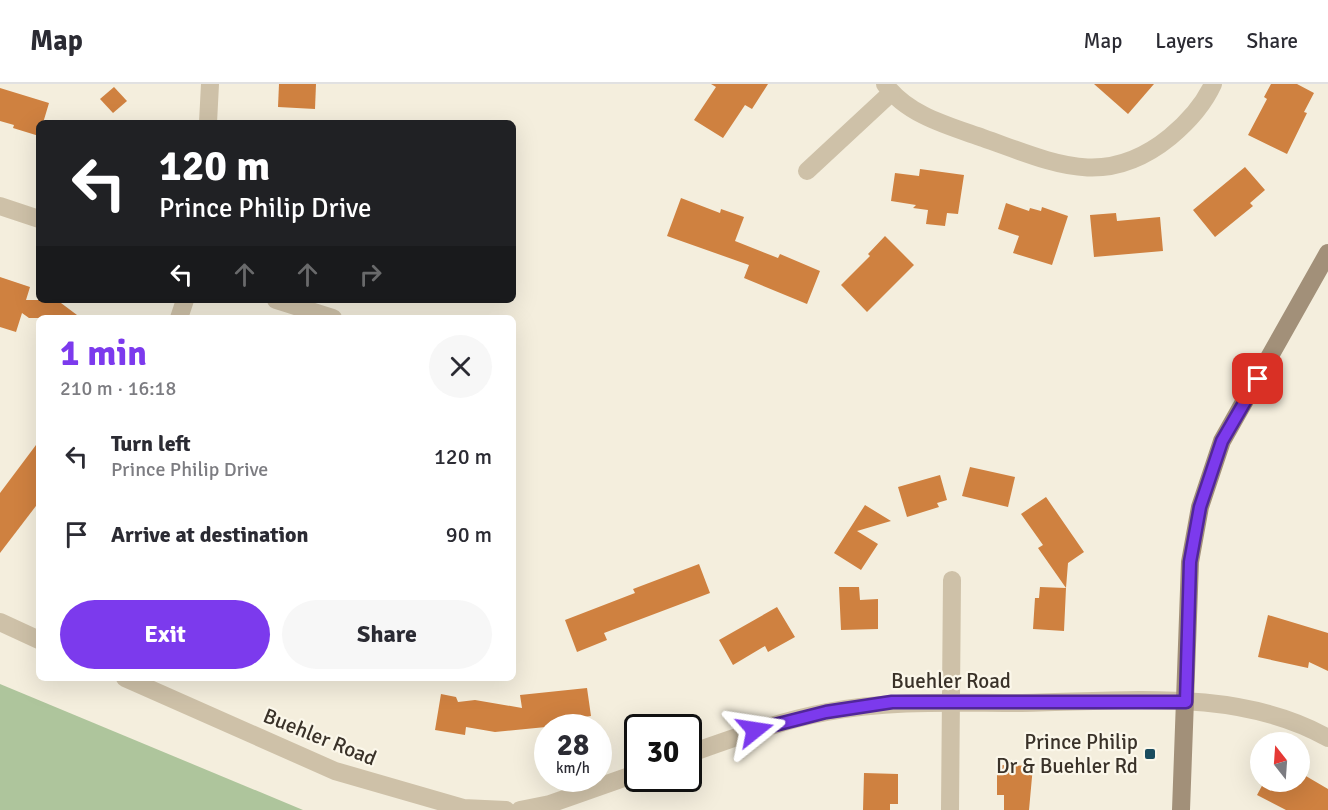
<!DOCTYPE html>
<html lang="en">
<head>
<meta charset="utf-8">
<style>
	body { margin:0; font-family:Signika,sans-serif; background:#f7f7f7; color:#2b2b33; height:100vh; display:flex; flex-direction:column; font-size:22px; white-space:nowrap }
	* { box-sizing:border-box; margin:0 }
	p { font-size:20px; color:#7c7c81 }
	.icon { flex:none; width:33px; height:33px; fill:none; stroke:currentColor; stroke-width:2; stroke-linecap:round; stroke-linejoin:round }
	.map { position:relative; flex:1; overflow:hidden }
	.details { position:absolute; left:36px; top:231px; width:480px; height:366px; display:flex; flex-direction:column; background:#fff; border-radius:9px; box-shadow:0 6px 24px #0002 }
	.details>* { flex:none }
	.guide { position:absolute; left:36px; top:36px; width:480px; height:183px; border-radius:9px; box-shadow:0 6px 24px #0002; background:#202124; color:#fff; overflow:hidden }
	.needle { width:39px; rotate:343deg }
	.fabs { position:absolute; left:1250px; top:648px; display:grid; gap:12px }
	.fabs a { display:grid; place-items:center; width:60px; height:60px; border-radius:50%; background:#fff; box-shadow:0 6px 24px #0002; font-size:30px }
	.speed { position:absolute; left:534px; top:630px; display:flex; gap:12px; font-size:30px; font-weight:700; text-align:center }
	.speed>* { display:grid; place-content:center; width:78px; height:78px; border-radius:50%; background:#fff; box-shadow:0 6px 24px #0002; line-height:1 }
	.speed small { font-size:15px; font-weight:400 }
	.speed .limit { border:3px solid #111; border-radius:9px; background:#fff; color:#111 }
	.pin { position:absolute; display:grid; place-items:center; width:51px; height:51px; color:#fff; margin:-26px; border-radius:12px; box-shadow:0 3px 9px #0006 }
	.me { position:absolute; width:66px; margin:-33px; rotate:75deg; stroke-linejoin:round; filter:drop-shadow(0 0 4px #0008) }
	.turn { display:flex; align-items:center; gap:21px; height:126px; padding:0 24px; font-size:27px }
	.turn .icon { width:78px; height:78px; stroke-width:2.5 }
	.turn b { display:block; font-size:42px; line-height:51px }
	.lanes { display:flex; align-items:center; height:57px; padding:0 24px; background:#0003; justify-content:center; gap:30px; direction:ltr }
	.lanes .off { opacity:.35 }
	.round { display:grid; place-items:center; flex:none; width:63px; height:63px; border-radius:32px; background:#f7f7f7 }
	.summary { display:flex; align-items:center; justify-content:space-between; height:102px; padding:0 24px }
	h1 { font-size:36px; font-weight:700; line-height:45px; color:#7c3aed }
	.button { display:flex; gap:12px; margin-top:auto; padding:12px 24px }
	.button a { flex:1; height:69px; border-radius:36px; background:#7c3aed; color:#fff; font-size:24px; font-weight:700; line-height:69px; text-align:center }
	.button a+a { background:#f7f7f7; color:#2b2b33 }
	ul { padding:0; list-style:none }
	li { display:flex; align-items:center; gap:18px; height:78px; padding:0 24px }
	li div { flex:1 }
	li b { display:block; font-size:22px }
	li em { font-style:normal }
	header { display:flex; align-items:center; gap:36px; box-sizing:border-box; height:84px; padding:0 30px; background:#fff; border-bottom:2px solid #e1e1e2 }
	header strong { font-size:28px }
	nav { display:flex; gap:33px; margin-inline-start:auto; font-size:21px }
	.map>svg:first-child { display:block }
	.green { fill:#aec59c }
	.building { fill:#cf8140 }
	.lines { fill:none; stroke-linecap:round; stroke-linejoin:round }
	.street { stroke:#cec1a8; stroke-width:18 }
	.secondary { stroke:#a29079; stroke-width:18 }
	.route-casing { stroke:#51269a; stroke-width:15 }
	.route { stroke:#7c3aed; stroke-width:10 }
	.poi-dot { fill:#1a4c5f; stroke:#fbf7ea; stroke-width:2 }
	.labels { text-anchor:middle; stroke-width:4.5; stroke-linejoin:round; paint-order:stroke }
	.street-label { font-size:21px; fill:#3a3229; stroke:#fbf7ea }
	.poi-label { font-size:21px; fill:#3a3229; stroke:#fbf7ea; text-anchor:end }
</style>
</head>
<body>
<header>
<strong>Map</strong>
<nav><a>Map</a><a>Layers</a><a>Share</a></nav>
</header>
<div class="map">
<svg width="1328" height="726" viewBox="0 0 1328 726">
	<rect width="100%" height="100%" fill="#f4eedd"/>
	<path class="green" d="M0 600 303 726H0Z"/>
	<g class="building">
		<path d="M279 0H316L315 25 278 23Z"/>
		<path d="M711 0H768L752 25 745 21 723 54 694 36 716 3Z"/>
		<path d="M1094 0H1154L1128 30Z"/>
		<path d="M1271 0H1297L1314 9 1304 28 1307 29 1287 70 1248 51 1267 15 1264 13Z"/>
		<path d="M114 3 127 17 113 29 100 15Z"/>
		<path d="M0 4 49 19 43 39H39V52L13 44 14 41 0 37Z"/>
		<path d="M1245 83 1265 106 1250 119 1253 122 1215 153 1193 126Z"/>
		<path d="M920 85 964 91 958 130 947 129 945 142 926 140 928 126 913 124 916 121 891 117 895 89 919 92Z"/>
		<path d="M681 114 720 129 721 125 744 133 735 157 778 174 780 170 820 187 807 220 744 194 749 181 667 152Z"/>
		<path d="M1006 119 1029 127 1030 124 1041 127 1042 123 1068 132 1052 181 1013 169 1019 152 998 145Z"/>
		<path d="M1116 129 1117 137 1160 133 1163 167 1094 173 1090 131Z"/>
		<path d="M885 152 914 181 867 228 841 201 870 172 868 170Z"/>
		<path d="M0 193 30 203 26 216H57L81 234H29L22 229 16 248 0 243Z"/>
		<path d="M39 357V418L0 469V409Z"/>
		<path d="M970 383 1015 393 1008 423 962 412Z"/>
		<path d="M940 391 947 416 937 419 939 423 907 433 898 403Z"/>
		<path d="M1046 413 1084 468 1068 479 1066 504 1038 464 1043 461 1021 430Z"/>
		<path d="M865 421 891 437 857 447 878 460 861 486 834 469Z"/>
		<path d="M699 480 710 509 604 549 607 556 577 568 565 536 635 509 633 505Z"/>
		<path d="M839 503H859L860 516 878 515V545L841 546Z"/>
		<path d="M1040 503 1066 504 1064 547 1033 545 1035 514H1039Z"/>
		<path d="M777 523 795 553 768 568 765 562 733 581 719 556Z"/>
		<path d="M1268 531 1328 549V587L1309 578 1308 584 1258 573Z"/>
		<path d="M587 604 591 632 555 637 556 642 495 648 466 643 465 651 435 646 441 610 456 613 458 618 475 616 522 624 520 611Z"/>
		<path d="M997 681 1033 682 1029 726H1004V711H997Z"/>
		<path d="M1299 688 1328 705V726H1286L1257 711 1264 698H1299Z"/>
		<path d="M864 689 898 690V720H890V726H863Z"/>
	</g>
	<g class="lines">
		<g class="street">
			<path d="M885 0C907 31 949 42 983 54 1054 79 1105 106 1170 53 1188 38 1203 22 1213 0"/>
			<path d="M208 39 210 0"/>
			<path d="M807 87 891 9"/>
			<path d="M0 122 39 135"/>
			<path d="M276 216 333 234"/>
			<path d="M179 234 185 216"/>
			<path d="M0 538 39 556"/>
			<path d="M125 594 335 687 463 724 506 726"/>
			<path d="M688 670C734 654 779 637 827 628 890 616 953 619 1017 619 1119 618 1236 602 1328 654"/>
			<path d="M520 726 550 720 638 689"/>
			<path d="M950 726 952 496"/>
		</g>
		<path class="secondary" d="M1181 726 1190 478 1200 423 1222 357 1328 169"/>
	</g>
	<g class="lines">
		<defs>
			<path id="route" d="M755 646 826 628 892 618H1186L1190 478 1200 423 1222 357 1258 295"/>
		</defs>
		<use href="#route" class="route-casing"/>
		<use href="#route" class="route"/>
	</g>
	<rect class="poi-dot" x="1144" y="664" width="12" height="12" rx="3"/>
	<g class="labels">
		<g class="street-label">
			<text x="951" y="604">Buehler Road</text>
			<text transform="translate(320 653) rotate(22)" y="7">Buehler Road</text>
		</g>
		<g class="poi-label">
			<text x="1138" y="665">Prince Philip<tspan x="1138" dy="24">Dr &amp; Buehler Rd</tspan></text>
		</g>
	</g>
</svg>
<div class="fabs">
<a><svg class="needle" viewBox="-14 -14 28 28"><path d="M0-13l5 13h-10z" fill="#e53935"/><path d="M0 13l5-13h-10z" fill="#7c7c81"/></svg></a>
</div>
<div class="speed"><div>28<small>km/h</small></div><div class="limit">30</div></div>
<div class="pin" style="left:1258px;top:295px;background:#d93025"><svg class="icon" aria-label="arrive" viewBox="0 0 24 24"><path d="M6 21V4h12l-3 4 3 4H6"/></svg></div>
<svg class="me" style="left:755px;top:646px" viewBox="-20 -20 40 40"><path d="M0-17L14 15 0 8-14 15z" fill="#7c3aed" stroke="#fff" stroke-width="4"/></svg>
<div class="guide">
<div class="turn"><svg class="icon" aria-label="left" viewBox="0 0 24 24"><path d="M17 20v-9H6M10 6l-5 5 5 5"/></svg><div><b>120 m</b>Prince Philip Drive</div></div>
<div class="lanes"><svg class="icon" aria-label="left" viewBox="0 0 24 24"><path d="M17 20v-9H6M10 6l-5 5 5 5"/></svg><svg class="icon off" aria-label="ahead" viewBox="0 0 24 24"><path d="M12 20V5M6 11l6-6 6 6"/></svg><svg class="icon off" aria-label="ahead" viewBox="0 0 24 24"><path d="M12 20V5M6 11l6-6 6 6"/></svg><svg class="icon off" aria-label="right" viewBox="0 0 24 24"><path d="M7 20v-9h11M14 6l5 5-5 5"/></svg></div>
</div>
<section class="details">
<div class="summary"><div><h1>1 min</h1><p>210 m · 16:18</p></div><a class="round"><svg class="icon" aria-label="close" viewBox="0 0 24 24"><path d="M6 6l12 12M18 6L6 18"/></svg></a></div>
<ul>
<li><svg class="icon" aria-label="left" viewBox="0 0 24 24"><path d="M17 20v-9H6M10 6l-5 5 5 5"/></svg><div><b>Turn left</b><p>Prince Philip Drive</p></div><em>120 m</em></li>
<li><svg class="icon" aria-label="arrive" viewBox="0 0 24 24"><path d="M6 21V4h12l-3 4 3 4H6"/></svg><div><b>Arrive at destination</b></div><em>90 m</em></li>
</ul>
<div class="button"><a>Exit</a><a>Share</a></div>
</section>
</div>
</body>
</html>
